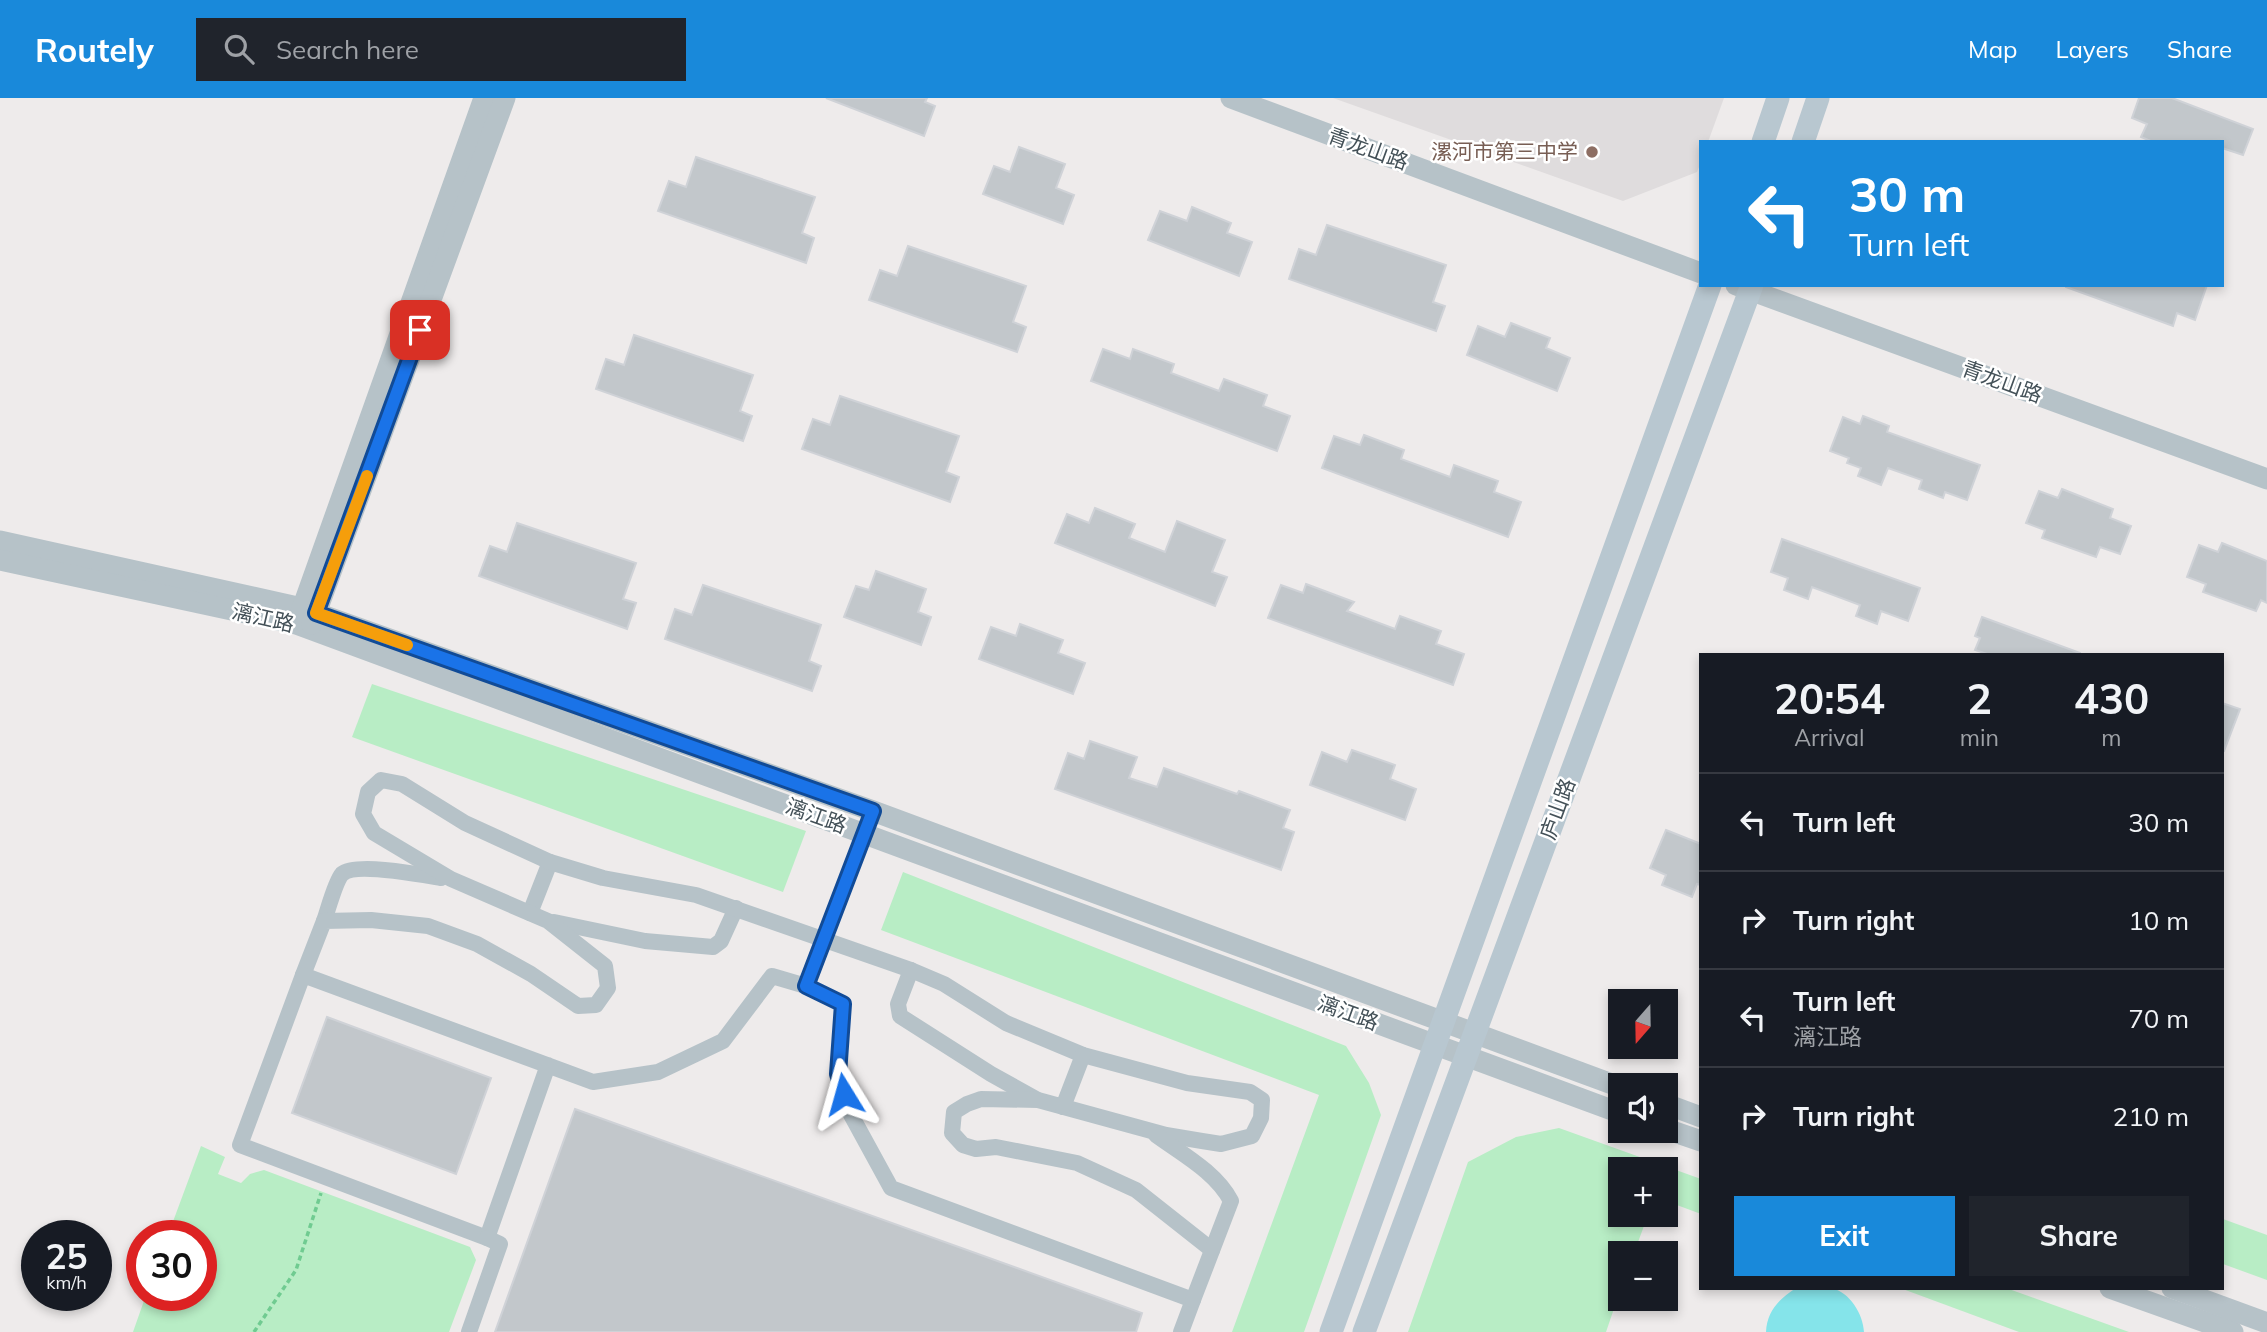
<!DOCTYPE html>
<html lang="en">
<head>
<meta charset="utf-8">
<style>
	body { margin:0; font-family:Mulish,"Noto Sans SC",sans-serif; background:#20242c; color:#f1f3f6; height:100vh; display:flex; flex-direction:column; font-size:26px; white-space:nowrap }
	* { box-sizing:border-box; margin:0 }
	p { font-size:23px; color:#9ea1a6 }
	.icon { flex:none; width:38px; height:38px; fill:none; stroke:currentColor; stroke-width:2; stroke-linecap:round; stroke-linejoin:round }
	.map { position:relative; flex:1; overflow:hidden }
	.sheet { position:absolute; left:1699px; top:555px; width:525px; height:637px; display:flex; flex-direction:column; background:#171b24; border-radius:0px; box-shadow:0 4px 10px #0003 }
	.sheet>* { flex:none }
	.hud { position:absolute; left:1699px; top:42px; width:525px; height:147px; border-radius:0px; box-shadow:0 4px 10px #0003; background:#1989da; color:#fff; overflow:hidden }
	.needle { width:46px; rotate:200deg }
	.fabs { position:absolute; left:1608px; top:891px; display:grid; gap:14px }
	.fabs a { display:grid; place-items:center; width:70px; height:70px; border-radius:0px; background:#171b24; box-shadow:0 4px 10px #0003; font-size:35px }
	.speed { position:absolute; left:21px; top:1122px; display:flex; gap:14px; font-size:35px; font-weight:700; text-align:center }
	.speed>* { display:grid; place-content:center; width:91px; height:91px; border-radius:50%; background:#171b24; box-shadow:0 4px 10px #0003; line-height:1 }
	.speed small { font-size:18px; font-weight:400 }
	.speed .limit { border:10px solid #d22; background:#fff; color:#111 }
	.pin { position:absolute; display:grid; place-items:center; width:60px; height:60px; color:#fff; margin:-30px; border-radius:14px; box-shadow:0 4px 10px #0006 }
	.me { position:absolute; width:77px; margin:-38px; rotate:352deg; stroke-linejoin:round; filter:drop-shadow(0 0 5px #0008) }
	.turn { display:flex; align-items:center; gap:24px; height:147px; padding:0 35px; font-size:32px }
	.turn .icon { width:91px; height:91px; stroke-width:2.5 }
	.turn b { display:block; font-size:49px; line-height:60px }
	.eta { display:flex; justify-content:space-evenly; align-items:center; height:119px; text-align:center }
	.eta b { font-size:42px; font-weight:700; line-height:49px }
	.cta { display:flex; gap:14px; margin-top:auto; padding:14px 35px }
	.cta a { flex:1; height:80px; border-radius:0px; background:#1989da; color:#fff; font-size:28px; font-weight:700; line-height:80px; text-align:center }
	.cta a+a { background:#20242c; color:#f1f3f6 }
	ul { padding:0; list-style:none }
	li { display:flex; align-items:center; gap:21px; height:98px; padding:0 35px; border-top:2px solid #363941 }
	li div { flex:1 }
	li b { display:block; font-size:26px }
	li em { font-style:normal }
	header { display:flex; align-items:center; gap:42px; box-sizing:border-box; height:98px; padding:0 35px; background:#1989da; color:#fff }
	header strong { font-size:33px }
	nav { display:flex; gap:38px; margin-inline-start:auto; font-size:24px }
	.search { width:490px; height:63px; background:#20242c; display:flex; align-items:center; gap:18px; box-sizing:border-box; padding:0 24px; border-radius:0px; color:#9ea1a6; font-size:26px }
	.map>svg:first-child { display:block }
	.education { fill:#dfdcdd }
	.green { fill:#b8edc5 }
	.water { fill:#85e4ea }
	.building { fill:#c2c7cb; stroke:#cfd2d7; stroke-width:2 }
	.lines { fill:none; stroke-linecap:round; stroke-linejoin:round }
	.path { stroke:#70cb91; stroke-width:3.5; stroke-dasharray:5 3.5; stroke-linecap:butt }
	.minor { stroke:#b6c2c8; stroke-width:16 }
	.tertiary { stroke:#b6c2c8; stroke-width:21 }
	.secondary { stroke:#b8c7d0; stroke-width:23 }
	.route-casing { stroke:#114b97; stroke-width:18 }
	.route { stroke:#1a73e8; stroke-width:12 }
	.slow { stroke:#f59e0b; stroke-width:12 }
	.education-dot { fill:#8d6e63; stroke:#fff; stroke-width:2.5 }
	.labels { text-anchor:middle; stroke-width:5; stroke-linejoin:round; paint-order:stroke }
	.street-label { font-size:21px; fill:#445158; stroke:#fff }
	.education-label { font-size:21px; fill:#785e54; stroke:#fff; text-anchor:end }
</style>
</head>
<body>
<header>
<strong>Routely</strong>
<div class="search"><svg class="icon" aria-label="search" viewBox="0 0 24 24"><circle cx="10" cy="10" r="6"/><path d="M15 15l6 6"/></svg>Search here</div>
<nav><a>Map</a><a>Layers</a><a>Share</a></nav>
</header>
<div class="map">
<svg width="2267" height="1234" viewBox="0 0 2267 1234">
	<rect width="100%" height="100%" fill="#eeebeb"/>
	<path class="education" d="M1333 0H1724L1708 44H1701V64L1697 74 1623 103Z"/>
	<g class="green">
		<path d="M372 586 806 733 783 794 352 639Z"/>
		<path d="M903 774 1346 948 1369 985 1381 1017 1304 1234H1232L1319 997 881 832Z"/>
		<path d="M1559 1030 1701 1081V1116L1666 1103V1071H1620V1116L1648 1117 1634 1155H1620V1193L1606 1234H1408L1468 1064 1516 1039Z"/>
		<path d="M201 1048 225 1059 218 1076 241 1085 250 1076 264 1072 470 1149 476 1162 449 1234H133L146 1197H201V1138L168 1137Z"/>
		<path d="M2223 1121 2267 1137V1182L2223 1166Z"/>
		<path d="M1900 1190H2006L2129 1234H2019Z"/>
	</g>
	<path class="water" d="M1796 1190C1807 1190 1821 1188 1831 1190 1850 1194 1863 1216 1864 1234H1766C1767 1213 1779 1201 1796 1190Z"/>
	<g class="building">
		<path d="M826 0H927L925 4 935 8 924 38Z"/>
		<path d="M2139 0H2172L2253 31 2243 57 2222 50V44H2153L2141 39 2147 26 2132 20Z"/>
		<path d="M1019 49 1065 66 1056 90 1074 97 1063 126 983 96 994 68 1010 74Z"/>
		<path d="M696 59 815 99 802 135 814 140 806 165 658 113 669 83 686 89Z"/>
		<path d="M1192 109 1231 125 1227 135 1252 144 1239 178 1148 142 1160 113 1187 123Z"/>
		<path d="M1327 127 1446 167 1433 204 1445 208 1436 233 1289 181 1299 151 1316 157Z"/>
		<path d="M908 148 1026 188 1013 224 1026 229 1017 254 869 202 880 172 897 178Z"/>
		<path d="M2066 187H2207L2195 222 2177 215 2173 228 2066 189Z"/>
		<path d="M1511 225 1550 240 1546 250 1570 260 1557 293 1467 257 1478 228 1505 239Z"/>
		<path d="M634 237 753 277 740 313 752 318 743 343 596 291 606 261 624 267Z"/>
		<path d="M1103 251 1130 261 1133 251 1174 266 1171 275 1219 293 1224 281 1267 297 1263 308 1290 318 1277 353 1091 283Z"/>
		<path d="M840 298 959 338 946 374 959 379 950 404 802 351 813 321 830 327Z"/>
		<path d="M1863 318 1889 328 1887 334 1980 367 1967 402 1945 394 1943 400 1919 391 1922 382 1888 370 1881 387 1858 378 1861 370 1847 365 1849 360 1830 353 1843 319 1860 326Z"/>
		<path d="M1364 337 1404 352 1401 361 1450 379 1454 367 1498 383 1494 394 1521 404 1508 439 1322 370 1334 338 1360 347Z"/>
		<path d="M2062 391 2113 411 2110 420 2131 428 2120 456 2100 449 2096 459 2042 440 2045 432 2026 425 2039 393 2058 400Z"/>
		<path d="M1095 410 1135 426 1129 440 1165 454 1177 423 1225 442 1212 474 1227 479 1215 508 1055 445 1067 416 1089 425Z"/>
		<path d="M517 425 636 465 623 501 636 505 627 531 479 478 490 448 507 454Z"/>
		<path d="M1782 441 1920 490 1908 523 1881 513 1877 526 1856 518 1860 507 1812 489 1808 501 1784 492 1788 480 1771 474Z"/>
		<path d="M2222 445 2267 463V505L2261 502 2256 513 2203 494 2206 486 2187 479 2199 447 2218 454Z"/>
		<path d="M876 473 926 491 918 514 931 519 921 547 844 519 856 488 869 492Z"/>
		<path d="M1306 486 1354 504 1347 513 1395 531 1400 518 1441 533 1436 546 1464 556 1453 587 1268 520 1281 487 1303 495Z"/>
		<path d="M703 487 821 527 809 563 821 568 812 593 665 541 675 511 692 517Z"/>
		<path d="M1982 519 2080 555V556H1987L1975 552 1980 540 1975 538Z"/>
		<path d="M1020 526 1063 542 1058 555 1085 565 1073 596 979 561 991 529 1016 538Z"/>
		<path d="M2222 605 2240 611 2224 653H2222Z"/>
		<path d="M1090 643 1137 659 1129 680 1157 689 1164 670 1237 696 1239 693 1290 712 1283 730 1294 734 1281 772 1055 691 1068 655 1084 661Z"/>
		<path d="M1352 652 1395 667 1390 681 1416 691 1405 722 1310 687 1322 654 1347 664Z"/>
		<path d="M1666 732 1701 746V787L1697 786 1692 799 1662 787 1666 777 1650 770Z"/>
		<path d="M327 919 491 980 456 1076 292 1015Z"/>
		<path d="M575 1011 1142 1215 1136 1234H495Z"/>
	</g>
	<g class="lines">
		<path class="path" d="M254 1234 296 1172 321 1095"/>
		<g class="minor">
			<path d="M530 815 550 764"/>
			<path d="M324 823C328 812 335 784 342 776 355 764 423 777 441 780"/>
			<path d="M554 824 645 843 713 849 721 843 736 810"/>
			<path d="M911 872 898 906 900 918 991 976 1036 1001"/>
			<path d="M303 877 324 823 371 822 428 828 477 846 531 876 578 908 596 907 608 890 605 868 548 823 451 781 374 735 363 716 368 694 381 682 402 686 465 725 550 764 603 780 696 797 911 872 944 886 1006 925 1083 957 1187 985 1250 994 1262 1002 1261 1020 1252 1038 1221 1046 1202 1043 1166 1037 1038 1002 981 1001 967 1006 954 1014 952 1035 963 1047 976 1051 996 1049 1077 1065 1136 1092 1212 1152"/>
			<path d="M806 888 873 713"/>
			<path d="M548 967 487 1140 240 1047 303 877 593 984 658 974 723 943 772 878 806 888 843 906 838 976 850 1015 891 1090 1193 1202 1181 1234"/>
			<path d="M1063 1009 1083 957"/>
			<path d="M1156 1037C1182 1056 1216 1074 1231 1103L1193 1202"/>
			<path d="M469 1234 500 1146 487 1140"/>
		</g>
		<g class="tertiary">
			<path d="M1231 0 1701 175"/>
			<path d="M1736 187 2267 381"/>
			<path d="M0 443 302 510 873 713 1620 989"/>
			<path d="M0 462 296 526 1620 1015"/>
			<path d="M298 522 484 0"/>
			<path d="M312 526 505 0"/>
			<path d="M1666 1006 1701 1019"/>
			<path d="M1666 1031 1701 1043"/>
			<path d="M2110 1190 2233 1234"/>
			<path d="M2172 1190 2267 1225"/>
		</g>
		<g class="secondary">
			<path d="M1763 44 1778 0"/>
			<path d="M1803 44 1818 0"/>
			<path d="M1331 1234 1710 187"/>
			<path d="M1364 1234 1752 187"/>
		</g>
	</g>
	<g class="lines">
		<defs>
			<path id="route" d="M420 232 316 515 873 713 806 888 843 906 838 976 844 996"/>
		</defs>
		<use href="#route" class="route-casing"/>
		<use href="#route" class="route"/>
		<path class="slow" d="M367 378 316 515 407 547"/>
	</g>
	<circle class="education-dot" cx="1592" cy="54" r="7"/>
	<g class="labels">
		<g class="street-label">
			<text transform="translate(1368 51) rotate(20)" y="7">青龙山路</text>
			<text transform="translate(2002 284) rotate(20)" y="7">青龙山路</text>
			<text transform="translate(263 520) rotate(13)" y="7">漓江路</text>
			<text transform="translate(1558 711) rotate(-70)" y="7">庐山路</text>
			<text transform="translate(816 718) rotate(20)" y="7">漓江路</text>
			<text transform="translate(1348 915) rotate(20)" y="7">漓江路</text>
		</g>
		<g class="education-label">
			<text x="1578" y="61">漯河市第三中学</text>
		</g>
	</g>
</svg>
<div class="fabs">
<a><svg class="needle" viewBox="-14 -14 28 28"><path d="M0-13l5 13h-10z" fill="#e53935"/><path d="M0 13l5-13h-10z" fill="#9ea1a6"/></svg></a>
<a><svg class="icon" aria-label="sound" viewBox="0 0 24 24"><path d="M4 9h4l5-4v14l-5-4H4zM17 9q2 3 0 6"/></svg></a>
<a>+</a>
<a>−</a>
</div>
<div class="speed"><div>25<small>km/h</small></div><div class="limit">30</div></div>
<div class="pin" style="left:420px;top:232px;background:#d93025"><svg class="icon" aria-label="arrive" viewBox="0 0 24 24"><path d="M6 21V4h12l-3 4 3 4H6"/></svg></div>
<svg class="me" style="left:844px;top:996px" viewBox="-20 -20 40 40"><path d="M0-17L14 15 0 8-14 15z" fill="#1a73e8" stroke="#fff" stroke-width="4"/></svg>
<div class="hud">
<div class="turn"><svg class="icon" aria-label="left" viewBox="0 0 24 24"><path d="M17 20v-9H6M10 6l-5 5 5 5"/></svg><div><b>30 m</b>Turn left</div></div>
</div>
<section class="sheet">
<div class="eta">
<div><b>20:54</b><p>Arrival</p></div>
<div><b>2</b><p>min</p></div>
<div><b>430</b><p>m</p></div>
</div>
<ul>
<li><svg class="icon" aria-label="left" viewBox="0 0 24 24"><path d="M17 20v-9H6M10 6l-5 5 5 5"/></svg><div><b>Turn left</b></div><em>30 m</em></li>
<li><svg class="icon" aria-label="right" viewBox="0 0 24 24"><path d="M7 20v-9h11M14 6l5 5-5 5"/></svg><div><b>Turn right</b></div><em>10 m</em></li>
<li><svg class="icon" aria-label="left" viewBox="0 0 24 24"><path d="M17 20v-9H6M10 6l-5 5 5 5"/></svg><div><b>Turn left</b><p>漓江路</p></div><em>70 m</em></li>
<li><svg class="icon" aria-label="right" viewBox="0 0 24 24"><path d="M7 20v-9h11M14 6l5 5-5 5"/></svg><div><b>Turn right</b></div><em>210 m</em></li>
</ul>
<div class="cta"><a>Exit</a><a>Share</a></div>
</section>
</div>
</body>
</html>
